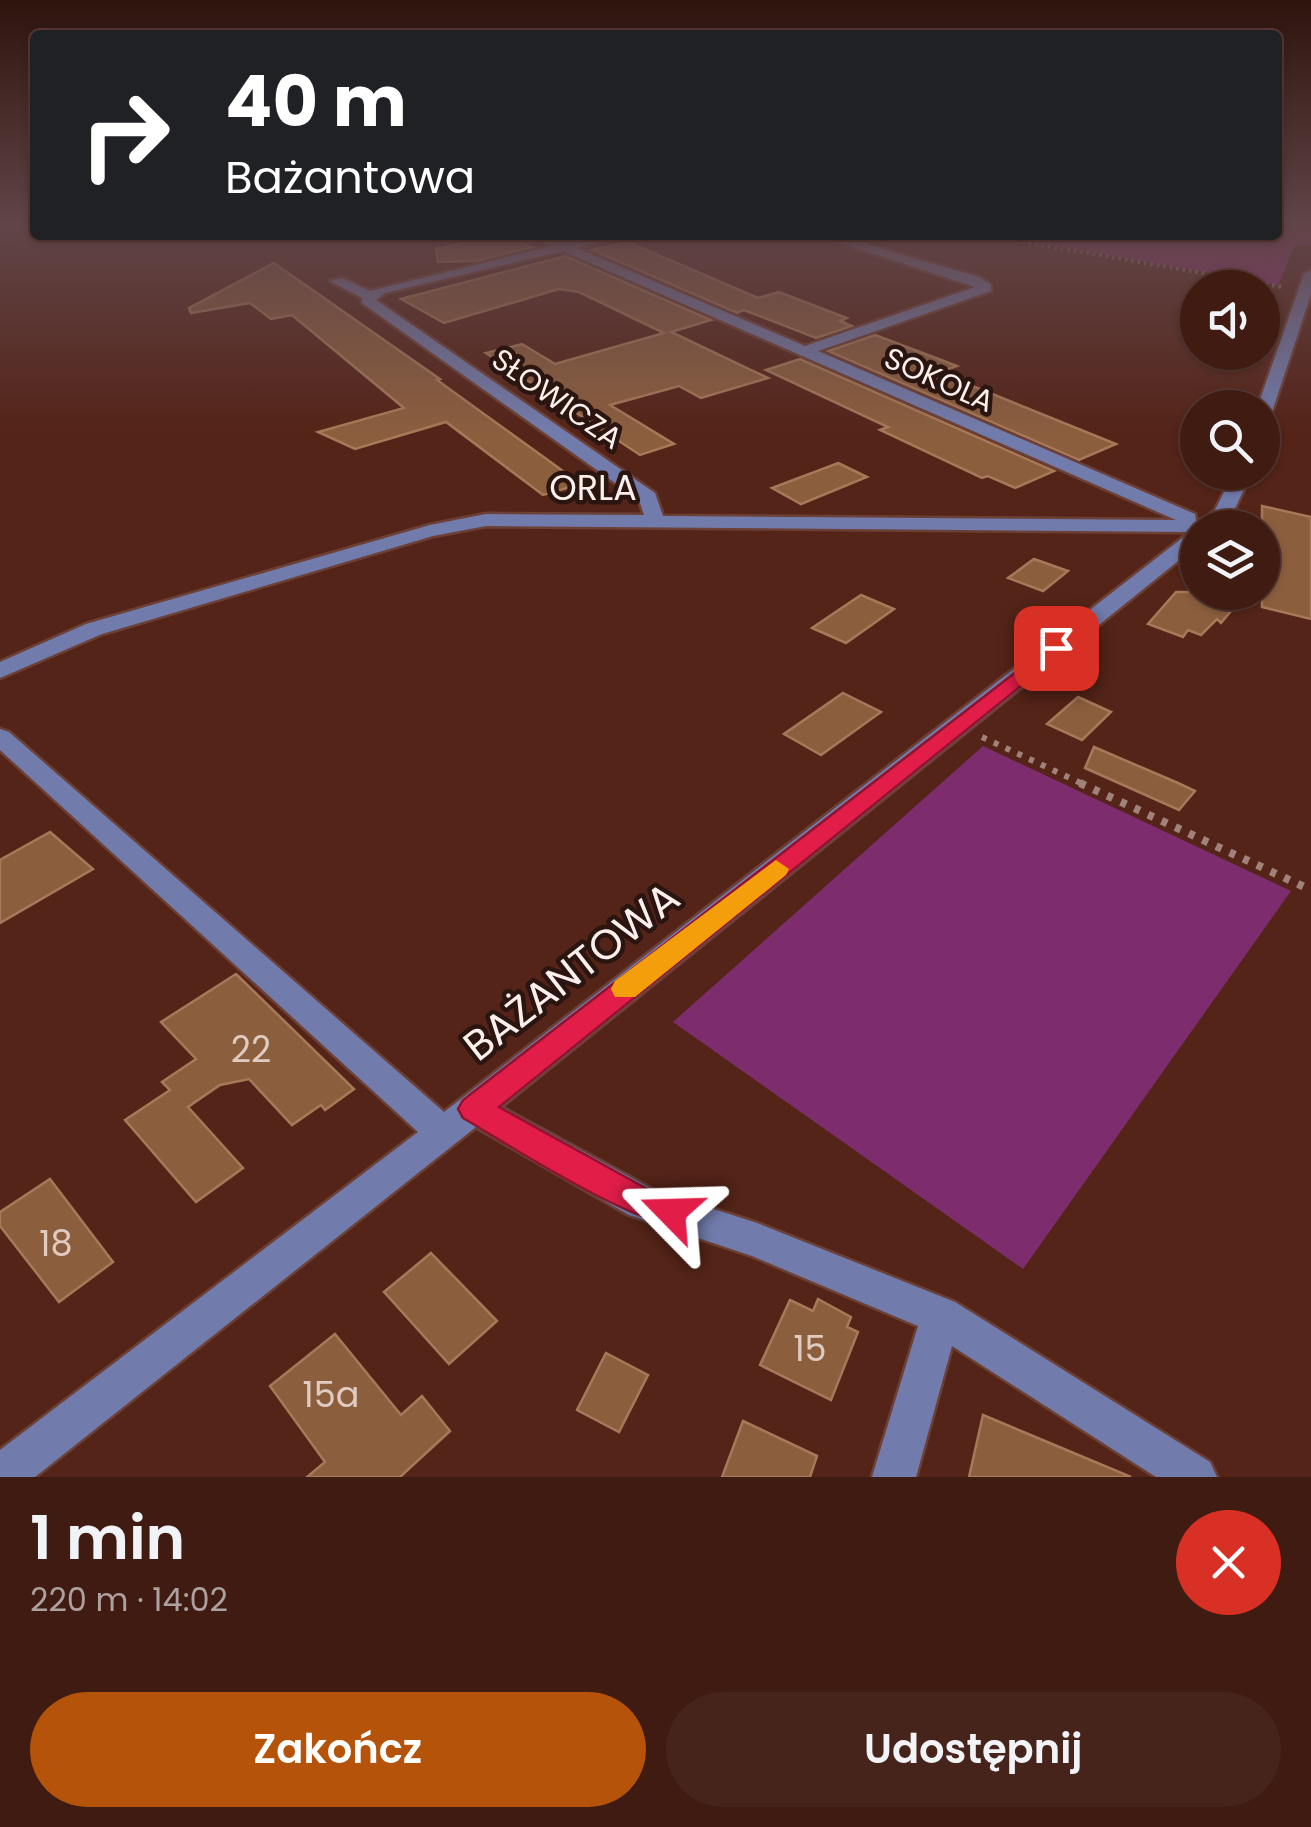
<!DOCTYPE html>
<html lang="pl">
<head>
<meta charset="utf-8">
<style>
	body { margin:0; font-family:Poppins,sans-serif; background:#46241b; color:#f1f3f6; height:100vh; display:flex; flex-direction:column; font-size:38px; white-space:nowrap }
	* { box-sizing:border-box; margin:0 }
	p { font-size:32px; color:#ada19f }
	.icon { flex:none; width:55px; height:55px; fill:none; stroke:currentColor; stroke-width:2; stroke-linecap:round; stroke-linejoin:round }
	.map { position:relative; height:1477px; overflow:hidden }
	.side { display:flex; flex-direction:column; background:#3f1b12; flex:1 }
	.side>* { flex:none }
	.guide { position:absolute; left:30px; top:30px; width:1252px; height:210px; border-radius:10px; box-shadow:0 2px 8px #0004,0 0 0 2px #583932; background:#202124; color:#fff; overflow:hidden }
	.controls { position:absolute; left:1180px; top:270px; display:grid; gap:20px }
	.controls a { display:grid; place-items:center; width:100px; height:100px; border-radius:50%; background:#3f1b12; box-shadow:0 2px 8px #0004,0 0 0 2px #583932; font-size:50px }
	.pin { position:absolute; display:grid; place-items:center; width:85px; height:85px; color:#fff; margin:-42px; border-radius:20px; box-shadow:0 5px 15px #0006 }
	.me { position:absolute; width:110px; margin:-55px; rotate:292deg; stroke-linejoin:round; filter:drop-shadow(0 0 8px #0008) }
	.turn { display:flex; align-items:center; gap:35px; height:210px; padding:0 30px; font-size:45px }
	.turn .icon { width:130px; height:130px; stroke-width:2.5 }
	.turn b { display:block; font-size:70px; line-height:85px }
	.round { display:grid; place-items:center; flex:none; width:105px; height:105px; border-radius:52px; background:#46241b }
	.headline { display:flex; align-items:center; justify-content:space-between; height:170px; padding:0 30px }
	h1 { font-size:60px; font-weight:600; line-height:75px }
	.button { display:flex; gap:20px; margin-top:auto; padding:20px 30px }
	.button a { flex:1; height:115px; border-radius:60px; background:#b45309; color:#fff; font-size:40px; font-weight:600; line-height:115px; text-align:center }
	.button a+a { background:#46241b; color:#f1f3f6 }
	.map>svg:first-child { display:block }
	.green { fill:#7d2d6e }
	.forest { fill:#952e83 }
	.building { fill:#8b5e3e; stroke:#a77958; stroke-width:2.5 }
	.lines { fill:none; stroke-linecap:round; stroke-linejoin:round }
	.minor-casing { stroke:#6c4036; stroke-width:5 }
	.path-far2 { stroke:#a1827a; stroke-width:4; stroke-dasharray:2.5 4; stroke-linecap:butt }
	.path-far1 { stroke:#a1827a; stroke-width:6; stroke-dasharray:5 8; stroke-linecap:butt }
	.path { stroke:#a1827a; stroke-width:8; stroke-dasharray:6 9; stroke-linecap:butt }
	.minor { fill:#727cac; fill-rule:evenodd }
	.route { fill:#e11d48; stroke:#92132f; stroke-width:2.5 }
	.slow { fill:#f59e0b }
	.labels { text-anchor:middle; stroke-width:9; stroke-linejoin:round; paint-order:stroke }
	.far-street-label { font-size:30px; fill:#fcefec; stroke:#2b1510 }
	.street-label { font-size:35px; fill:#fcefec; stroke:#2b1510 }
	.near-number-label { font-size:35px; fill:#e0cbc0 }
	.near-street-label { font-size:42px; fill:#fcefec; stroke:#2b1510 }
</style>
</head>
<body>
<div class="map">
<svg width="1311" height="1477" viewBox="0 0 1311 1477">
	<rect width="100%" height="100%" fill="#542418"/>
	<path class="green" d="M983 746 1291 891 1023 1269 673 1022Z"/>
	<path class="forest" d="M1278 227H1311V246L1295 245 1278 285 991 235H1278Z"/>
	<g class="building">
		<path d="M502 235 532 247 477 261 438 262 436 249Z"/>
		<path d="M628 242 758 298 779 292 847 318 840 321 852 326 816 338 744 310 737 313 592 250Z"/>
		<path d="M565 256 711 320 671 332 768 378 701 398 679 386 610 405 674 444 640 455 486 353 522 344 555 364 664 333 579 292 559 289 444 323 401 299Z"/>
		<path d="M274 263 440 379 437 380 581 484 543 495 446 422 355 449 318 432 404 408 292 315 271 319 250 303 191 313 189 308Z"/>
		<path d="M875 335 957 366 943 371 964 379 960 381 1116 444 1079 460 828 351Z"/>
		<path d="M800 359 1054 471 1015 488 988 476 982 478 880 430 888 427 766 370Z"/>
		<path d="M838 463 867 477 801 504 772 488Z"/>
		<path d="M1262 506 1311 517V619L1262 607Z"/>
		<path d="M1034 559 1068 571 1043 591 1008 578Z"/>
		<path d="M1176 592H1247L1221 623 1217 619 1201 635 1188 630 1183 637 1148 624Z"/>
		<path d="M861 595 894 609 846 643 812 628Z"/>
		<path d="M843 693 881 712 821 755 784 734Z"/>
		<path d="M1078 697 1111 712 1082 740 1047 724Z"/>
		<path d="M1094 747 1178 783 1195 791 1179 810 1085 768Z"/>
		<path d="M50 832 93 869 0 923V860Z"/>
		<path d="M236 974 354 1089 325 1110 321 1105 292 1125 249 1079 220 1085 188 1107 243 1168 196 1202 125 1120 170 1090 162 1082 196 1059 161 1022Z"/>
		<path d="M50 1179 113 1262 59 1302 0 1226V1212Z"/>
		<path d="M431 1253 497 1321 449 1364 384 1292Z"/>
		<path d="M818 1299 851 1317 847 1327 858 1332 831 1400 760 1365 790 1300 813 1311Z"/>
		<path d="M335 1334 401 1415 422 1396 450 1431 400 1477H307L325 1462 270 1386Z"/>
		<path d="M606 1353 648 1375 619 1432 577 1410Z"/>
		<path d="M983 1415 1033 1436 1131 1477H969Z"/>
		<path d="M743 1421 817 1456 810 1477H722Z"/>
	</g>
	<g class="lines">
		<defs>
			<g id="minor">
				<path d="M531 235H547L566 243 621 235 577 248 805 346 975 287 816 235H835L979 277 991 285V291L818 351 1195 514 1196 520H1204L1215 510 1234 472H1252L1233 513 1219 528H1198V545L501 1107 652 1189 757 1223 955 1302 1210 1462 1217 1477H1156L952 1346 916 1477H872L918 1326 752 1256 629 1215 476 1127 35 1477H0V1450L418 1132 0 750V729L9 732 444 1112 1190 532 486 526 433 536 102 634 0 678V662L86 624 430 525 486 514 644 515 639 500 362 303V298L330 281 342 278 370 291 552 246ZM563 251 1176 520 663 516 655 493 376 300 385 293Z"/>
				<path d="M1311 270V294L1270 418 1262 423V408H1257L1304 274Z"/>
			</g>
		</defs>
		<use href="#minor" class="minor-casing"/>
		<path class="path-far2" d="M984 235 1283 287"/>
		<path class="path-far1" d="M982 737 1085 785"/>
		<path class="path" d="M1080 783 1311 890"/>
		<use href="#minor" class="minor"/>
	</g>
	<linearGradient id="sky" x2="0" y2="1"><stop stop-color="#2e140d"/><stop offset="0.52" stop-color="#614548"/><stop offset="1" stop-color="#614548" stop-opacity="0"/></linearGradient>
	<rect width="1311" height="434" fill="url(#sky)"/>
	<path class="route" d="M1056 641 1066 648 1063 652 499 1107 651 1191 683 1202 688 1212 683 1223C649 1236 501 1140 463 1118L458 1109 463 1100Z"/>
	<path class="slow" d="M776 860 789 869 786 875 635 997H615L611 989 615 981Z"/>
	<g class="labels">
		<g class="far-street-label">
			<text transform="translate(939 380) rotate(24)" y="10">SOKOLA</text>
			<text transform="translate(557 399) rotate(35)" y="10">SŁOWICZA</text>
		</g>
		<g class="street-label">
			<text x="593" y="500">ORLA</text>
		</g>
		<g class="near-number-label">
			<text x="251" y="1062">22</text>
			<text x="56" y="1256">18</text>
			<text x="810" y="1361">15</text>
			<text x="331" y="1407">15a</text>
		</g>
		<g class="near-street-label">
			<text transform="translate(571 971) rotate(-38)" y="15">BAŻANTOWA</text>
		</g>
	</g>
</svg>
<div class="controls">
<a><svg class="icon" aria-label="sound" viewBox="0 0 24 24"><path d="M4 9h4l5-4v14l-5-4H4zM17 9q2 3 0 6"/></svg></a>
<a><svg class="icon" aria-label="search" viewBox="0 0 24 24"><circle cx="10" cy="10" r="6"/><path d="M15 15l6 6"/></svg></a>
<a><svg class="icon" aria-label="layers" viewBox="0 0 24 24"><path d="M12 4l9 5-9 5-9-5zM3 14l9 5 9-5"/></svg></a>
</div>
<div class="pin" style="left:1056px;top:648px;background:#d93025"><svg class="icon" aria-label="arrive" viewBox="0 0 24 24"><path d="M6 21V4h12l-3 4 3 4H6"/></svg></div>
<svg class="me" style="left:671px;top:1212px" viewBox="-20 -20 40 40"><path d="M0-17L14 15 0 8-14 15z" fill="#e11d48" stroke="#fff" stroke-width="4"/></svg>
<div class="guide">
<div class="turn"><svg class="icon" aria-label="right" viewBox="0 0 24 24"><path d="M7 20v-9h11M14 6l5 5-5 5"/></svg><div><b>40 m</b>Bażantowa</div></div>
</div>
</div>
<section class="side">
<div class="headline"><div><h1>1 min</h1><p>220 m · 14:02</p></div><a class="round" style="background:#d93025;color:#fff"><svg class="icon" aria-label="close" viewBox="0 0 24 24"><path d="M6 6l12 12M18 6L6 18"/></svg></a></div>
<div class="button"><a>Zakończ</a><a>Udostępnij</a></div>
</section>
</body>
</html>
